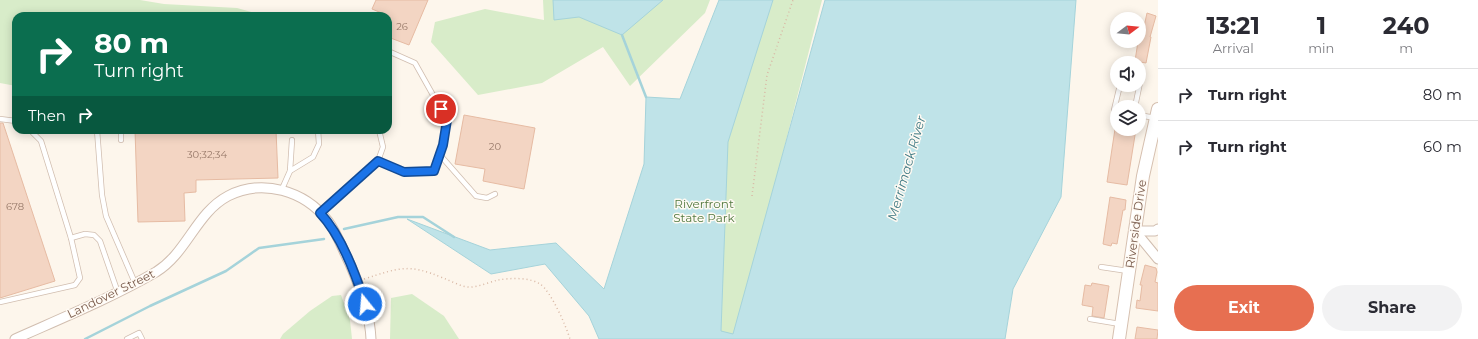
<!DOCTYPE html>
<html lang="en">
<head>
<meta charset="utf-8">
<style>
	body { margin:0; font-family:Montserrat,sans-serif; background:#f2f2f3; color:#2b2b33; height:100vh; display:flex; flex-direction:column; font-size:15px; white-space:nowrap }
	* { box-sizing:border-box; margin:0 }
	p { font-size:13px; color:#7c7c81 }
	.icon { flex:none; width:22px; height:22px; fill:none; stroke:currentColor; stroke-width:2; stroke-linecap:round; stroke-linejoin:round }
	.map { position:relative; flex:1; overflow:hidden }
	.drawer { display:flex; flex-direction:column; background:#fff; width:320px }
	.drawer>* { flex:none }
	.guide { position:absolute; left:12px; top:12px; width:380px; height:122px; border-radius:12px; box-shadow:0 2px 10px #0003; background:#0b6e4f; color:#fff; overflow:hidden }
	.needle { width:26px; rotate:74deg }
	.controls { position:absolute; left:1110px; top:12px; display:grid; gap:8px }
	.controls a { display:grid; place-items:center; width:36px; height:36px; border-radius:50%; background:#fff; box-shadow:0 2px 10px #0003; font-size:20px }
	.pin { position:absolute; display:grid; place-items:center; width:34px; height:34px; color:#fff; margin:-17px; border:2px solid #fff; border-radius:50%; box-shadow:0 1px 4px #0007 }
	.me { position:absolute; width:44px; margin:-22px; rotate:343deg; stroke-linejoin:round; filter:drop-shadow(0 0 3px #0008) }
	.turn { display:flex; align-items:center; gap:14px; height:84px; padding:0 16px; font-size:18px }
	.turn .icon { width:52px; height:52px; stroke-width:2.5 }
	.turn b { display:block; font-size:28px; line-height:34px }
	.then { display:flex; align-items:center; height:38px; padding:0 16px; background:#0003; gap:8px; font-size:15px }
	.eta { display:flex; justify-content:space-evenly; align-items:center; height:68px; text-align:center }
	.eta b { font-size:24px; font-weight:700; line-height:28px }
	.primary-button { display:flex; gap:8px; margin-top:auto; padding:8px 16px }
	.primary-button a { flex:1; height:46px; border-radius:24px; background:#e76f51; color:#fff; font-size:16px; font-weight:700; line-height:46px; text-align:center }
	.primary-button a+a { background:#f2f2f3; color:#2b2b33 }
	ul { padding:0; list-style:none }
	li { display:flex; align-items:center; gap:12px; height:52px; padding:0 16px; border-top:1px solid #e1e1e2 }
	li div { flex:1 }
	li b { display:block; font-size:15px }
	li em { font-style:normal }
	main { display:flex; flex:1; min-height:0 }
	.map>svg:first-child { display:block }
	.green { fill:#d8ecc9 }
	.water { fill:#bfe3e8; stroke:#a5d3da }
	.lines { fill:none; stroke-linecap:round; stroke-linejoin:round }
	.stream { stroke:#a5d3da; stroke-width:2.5 }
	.building { fill:#f3d5c3; stroke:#e6bba3 }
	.service-casing { stroke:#d1beb0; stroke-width:6 }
	.minor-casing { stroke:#d1beb0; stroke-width:11 }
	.secondary-casing { stroke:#d6c0b0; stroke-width:14 }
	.path { stroke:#d9b8a5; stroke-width:1.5; stroke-dasharray:1 3; stroke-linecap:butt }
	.service { stroke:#fff; stroke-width:4.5 }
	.minor { stroke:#fff; stroke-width:9 }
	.secondary { stroke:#fff; stroke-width:12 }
	.route-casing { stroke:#114b97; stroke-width:10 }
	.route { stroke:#1a73e8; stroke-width:7 }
	.labels { text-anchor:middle; stroke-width:3; stroke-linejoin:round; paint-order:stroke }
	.number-label { font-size:10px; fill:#987a6a }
	.park-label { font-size:12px; fill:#537a41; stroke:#fffaf3 }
	.street-label { font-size:12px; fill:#7a5c4d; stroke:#fffaf3 }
	.water-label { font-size:13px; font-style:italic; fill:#437c86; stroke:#fffaf3 }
</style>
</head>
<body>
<main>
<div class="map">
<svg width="1158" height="339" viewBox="0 0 1158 339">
	<rect width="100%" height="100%" fill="#fdf6ec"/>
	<g class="green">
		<path d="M0 0H140L164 4 237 8 255 13 256 16H16V86L0 83Z"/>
		<path d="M543 0H710L705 13 630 86 603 47 542 83 478 95 431 42 435 22 485 9 544 20Z"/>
		<path d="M725 0H822L746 297 732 339H608Z"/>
		<path d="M412 294 444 316 459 339H390L391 298Z"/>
		<path d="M341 295 350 320 352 339H280L283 334 310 311 332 296Z"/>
	</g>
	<g class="water">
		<path d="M553 0H663L622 35 579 17 554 20Z"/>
		<path d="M719 0H773L728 142 721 331 733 334 825 0H1076L1061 197 1013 289 1005 339H599L589 316 545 264 491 274 407 219 490 250 556 243 604 289 644 164 646 97 680 99Z"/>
	</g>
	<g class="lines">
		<g class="stream">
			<path d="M622 35 646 97"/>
			<path d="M344 229 398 217H423L454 237"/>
			<path d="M85 339 150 306 226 271 259 248 324 239"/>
		</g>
	</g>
	<g class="building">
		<path d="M376 0H428L409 45 388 37V16H383L384 14 372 9Z"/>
		<path d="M1147 13 1156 16 1150 37H1151L1146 63 1135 61 1139 35 1142 36Z"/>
		<path d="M464 115 535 128 524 189 483 181 485 169 455 164Z"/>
		<path d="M0 123H3L55 281 0 298Z"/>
		<path d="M1115 129H1136L1127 185 1107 182Z"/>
		<path d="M135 130H276L278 178 196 180V192L184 193 185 221 138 222Z"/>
		<path d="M1110 197 1126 200 1125 210H1123L1117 244 1112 243 1111 246 1103 244Z"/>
		<path d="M1145 265 1156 268 1157 272 1155 282 1158 283V311L1136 308 1137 300 1140 301 1142 285H1140Z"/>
		<path d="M1092 283 1109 286 1104 318 1092 316 1093 307 1082 305 1085 285 1091 286Z"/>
		<path d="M1137 327 1158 330 1157 339H1135Z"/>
	</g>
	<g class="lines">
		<defs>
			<g id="service">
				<path d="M1135 107 1142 73"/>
				<path d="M1117 110H1114L1120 85"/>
				<path d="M1139 115 1155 118"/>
				<path d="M0 119 16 121"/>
				<path d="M97 130 102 195 106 216 135 283"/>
				<path d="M121 140V130"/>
				<path d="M440 155 476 196 487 198 495 194"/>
				<path d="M378 161 404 172 434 171 443 145 447 120 415 63 388 51"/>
				<path d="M290 171 292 140"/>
				<path d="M282 189 290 171 313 157 319 144 318 130"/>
				<path d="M320 213 378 161 383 147 379 130"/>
				<path d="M71 238 85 234 94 235 100 241 118 293"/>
				<path d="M1101 267 1128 271"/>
				<path d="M0 302 75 285 80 278 71 238 41 141 30 130"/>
				<path d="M1090 319 1120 324"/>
				<path d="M127 339 139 333 142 339"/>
			</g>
			<g id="minor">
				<path d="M1135 231 1158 259"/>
				<path d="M1135 231H1155L1158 229"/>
				<path d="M15 339C62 318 111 298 156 272 187 253 196 213 228 196 263 178 305 191 328 221 337 233 343 250 350 264 360 287 370 313 371 339"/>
			</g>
			<path id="secondary" d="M1119 339 1143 176 1158 109"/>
		</defs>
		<use href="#service" class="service-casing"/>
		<use href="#minor" class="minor-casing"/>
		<use href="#secondary" class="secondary-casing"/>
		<g class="path">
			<path d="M752 196 767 75 793 0"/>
			<path d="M364 279C399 268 408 263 443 278 452 281 462 288 472 287 481 286 490 282 498 280 510 278 529 277 540 284 551 291 566 326 570 339"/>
		</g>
		<use href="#service" class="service"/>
		<use href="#minor" class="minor"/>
		<use href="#secondary" class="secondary"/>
	</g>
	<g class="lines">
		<defs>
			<path id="route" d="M365 304C356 275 341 235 320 213L378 161 404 172 434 171 443 145 447 120 441 109"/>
		</defs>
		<use href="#route" class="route-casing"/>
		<use href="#route" class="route"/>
	</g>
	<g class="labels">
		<g class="number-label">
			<text x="402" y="30">26</text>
			<text x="495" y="150">20</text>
			<text x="207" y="158">30;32;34</text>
			<text x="15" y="210">678</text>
		</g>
		<g class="park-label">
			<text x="704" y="208">Riverfront<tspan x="704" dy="14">State Park</tspan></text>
		</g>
		<g class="street-label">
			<text transform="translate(1136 224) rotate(-82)" y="4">Riverside Drive</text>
			<text transform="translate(111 294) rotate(-26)" y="4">Landover Street</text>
		</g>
		<g class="water-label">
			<text transform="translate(906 168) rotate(-74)" y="5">Merrimack River</text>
		</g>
	</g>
</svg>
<div class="controls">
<a><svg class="needle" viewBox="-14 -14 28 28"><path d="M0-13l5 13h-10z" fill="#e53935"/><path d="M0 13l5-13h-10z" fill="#7c7c81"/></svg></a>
<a><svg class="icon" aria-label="sound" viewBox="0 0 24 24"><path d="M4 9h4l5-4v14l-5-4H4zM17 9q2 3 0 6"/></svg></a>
<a><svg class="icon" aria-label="layers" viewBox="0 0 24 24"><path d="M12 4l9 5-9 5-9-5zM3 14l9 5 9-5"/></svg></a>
</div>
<div class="pin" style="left:441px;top:109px;background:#d93025"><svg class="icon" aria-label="arrive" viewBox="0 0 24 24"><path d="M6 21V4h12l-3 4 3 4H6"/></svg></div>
<svg class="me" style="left:365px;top:304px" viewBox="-20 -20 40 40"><circle r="17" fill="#1a73e8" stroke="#fff" stroke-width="3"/><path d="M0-11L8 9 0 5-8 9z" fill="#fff"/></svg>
<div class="guide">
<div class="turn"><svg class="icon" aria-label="right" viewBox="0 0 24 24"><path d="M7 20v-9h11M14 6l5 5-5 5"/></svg><div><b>80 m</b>Turn right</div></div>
<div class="then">Then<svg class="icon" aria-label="right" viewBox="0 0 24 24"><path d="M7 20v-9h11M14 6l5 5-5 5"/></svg></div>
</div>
</div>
<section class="drawer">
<div class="eta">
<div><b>13:21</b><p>Arrival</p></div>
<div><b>1</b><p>min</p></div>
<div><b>240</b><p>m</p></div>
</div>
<ul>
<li><svg class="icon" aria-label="right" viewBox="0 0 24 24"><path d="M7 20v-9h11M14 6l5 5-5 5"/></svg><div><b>Turn right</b></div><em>80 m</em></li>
<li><svg class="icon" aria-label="right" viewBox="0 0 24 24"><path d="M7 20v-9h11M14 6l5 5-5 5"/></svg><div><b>Turn right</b></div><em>60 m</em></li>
</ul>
<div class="primary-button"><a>Exit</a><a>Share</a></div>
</section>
</main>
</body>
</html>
